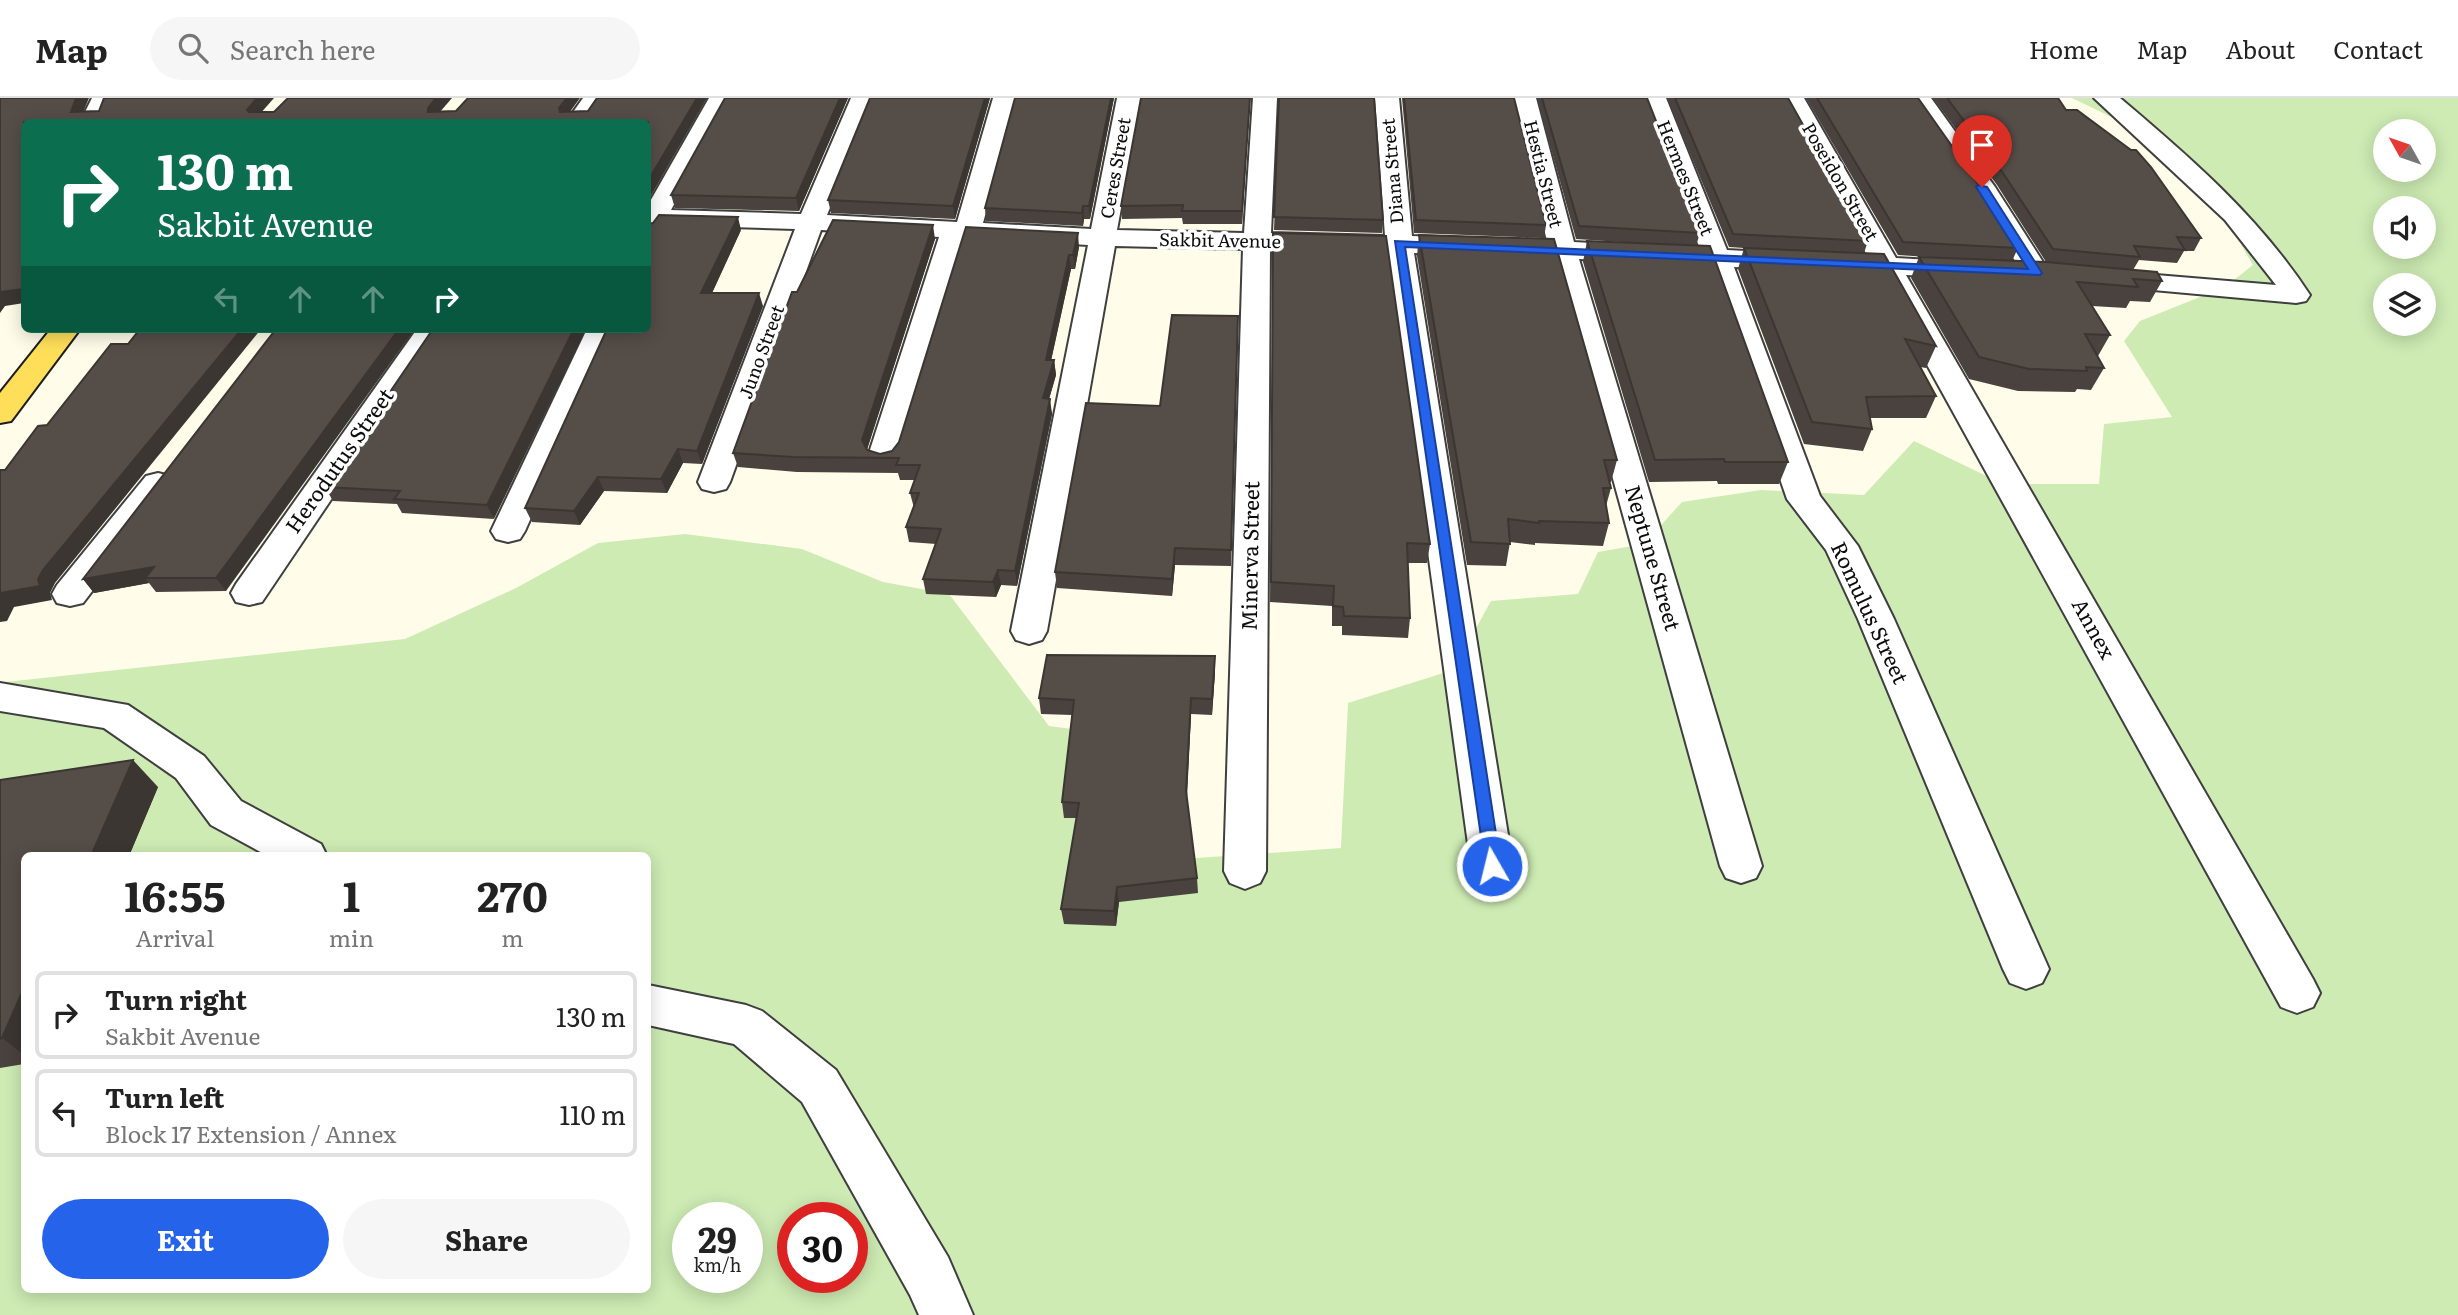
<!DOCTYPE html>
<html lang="en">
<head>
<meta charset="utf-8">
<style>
	body { margin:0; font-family:Literata,serif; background:#f6f6f6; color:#222; height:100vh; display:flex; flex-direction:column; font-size:26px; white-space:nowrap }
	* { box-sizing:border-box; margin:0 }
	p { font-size:23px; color:#767676 }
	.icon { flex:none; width:38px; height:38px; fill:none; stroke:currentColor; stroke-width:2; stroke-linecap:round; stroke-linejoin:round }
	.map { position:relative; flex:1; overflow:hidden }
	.sheet { position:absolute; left:21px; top:754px; width:630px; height:441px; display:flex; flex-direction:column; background:#fff; border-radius:10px; box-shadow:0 4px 18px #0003 }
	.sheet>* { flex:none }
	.guide { position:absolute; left:21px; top:21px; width:630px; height:214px; border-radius:10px; box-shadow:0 4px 18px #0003; background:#0b6e4f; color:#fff; overflow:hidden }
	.needle { width:46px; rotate:310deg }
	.tools { position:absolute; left:2373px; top:21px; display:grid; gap:14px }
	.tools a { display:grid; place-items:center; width:63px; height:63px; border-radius:50%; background:#fff; box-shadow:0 4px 18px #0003; font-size:35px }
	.speed { position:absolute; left:672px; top:1104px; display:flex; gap:14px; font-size:35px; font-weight:700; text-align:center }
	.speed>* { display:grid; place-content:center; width:91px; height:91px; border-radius:50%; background:#fff; box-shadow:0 4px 18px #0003; line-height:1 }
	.speed small { font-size:18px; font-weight:400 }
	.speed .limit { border:10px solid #d22; background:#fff; color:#111 }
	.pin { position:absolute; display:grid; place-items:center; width:60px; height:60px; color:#fff; margin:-72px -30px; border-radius:50% 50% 50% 0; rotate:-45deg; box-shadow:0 0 7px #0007 }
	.pin .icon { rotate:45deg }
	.me { position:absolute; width:77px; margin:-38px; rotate:352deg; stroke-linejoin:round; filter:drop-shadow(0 0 5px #0008) }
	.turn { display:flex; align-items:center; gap:24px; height:147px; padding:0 21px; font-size:32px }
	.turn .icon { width:91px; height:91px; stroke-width:2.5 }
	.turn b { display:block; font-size:49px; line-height:60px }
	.lanes { display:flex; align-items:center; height:66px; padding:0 21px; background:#0003; justify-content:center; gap:35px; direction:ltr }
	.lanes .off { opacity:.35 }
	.eta { display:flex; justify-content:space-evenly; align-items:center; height:119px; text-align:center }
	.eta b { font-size:42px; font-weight:700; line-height:49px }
	.cta { display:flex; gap:14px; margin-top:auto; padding:14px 21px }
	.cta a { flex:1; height:80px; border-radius:42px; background:#2563eb; color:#fff; font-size:28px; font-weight:700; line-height:80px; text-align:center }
	.cta a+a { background:#f6f6f6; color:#222 }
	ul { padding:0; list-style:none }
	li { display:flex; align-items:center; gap:21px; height:88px; margin:0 14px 10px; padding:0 7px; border:4px solid #e0e0e0; border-radius:10px }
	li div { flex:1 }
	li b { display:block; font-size:26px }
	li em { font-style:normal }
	header { display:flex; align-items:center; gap:42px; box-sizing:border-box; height:98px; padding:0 35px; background:#fff; border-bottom:2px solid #e0e0e0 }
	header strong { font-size:33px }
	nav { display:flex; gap:38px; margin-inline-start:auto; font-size:24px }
	.search { width:490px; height:63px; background:#f6f6f6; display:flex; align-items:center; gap:18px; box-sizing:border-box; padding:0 24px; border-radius:38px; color:#767676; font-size:26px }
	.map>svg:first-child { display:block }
	.green { fill:#cdebb3; fill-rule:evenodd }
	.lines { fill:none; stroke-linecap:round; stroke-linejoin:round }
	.minor-casing { stroke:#3f3f3f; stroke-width:4 }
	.major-casing { stroke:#1d1d1d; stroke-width:4 }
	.minor { fill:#fff; fill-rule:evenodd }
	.major { fill:#ffdf5a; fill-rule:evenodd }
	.wall { fill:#49423e }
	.shaded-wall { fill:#3c3632 }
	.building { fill:#554d48; stroke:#3c3632; stroke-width:2 }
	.route { fill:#2563eb; stroke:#184099; stroke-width:2 }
	.labels { text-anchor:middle; stroke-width:7; stroke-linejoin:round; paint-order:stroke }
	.far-street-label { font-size:18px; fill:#0c0c0c; stroke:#fff }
	.street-label { font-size:21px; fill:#0c0c0c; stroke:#fff }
</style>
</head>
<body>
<header>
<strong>Map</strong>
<div class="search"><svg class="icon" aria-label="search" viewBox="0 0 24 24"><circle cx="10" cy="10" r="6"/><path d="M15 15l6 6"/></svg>Search here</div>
<nav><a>Home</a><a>Map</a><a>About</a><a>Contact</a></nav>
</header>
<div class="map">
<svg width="2458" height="1217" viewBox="0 0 2458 1217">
	<rect width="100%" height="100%" fill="#fffcea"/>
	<path class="green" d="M2072 0H2458V1217H0V590L6 584 405 541 516 490 598 445 685 436 802 451 883 484 949 496 1049 628 1133 639 1168 762 1341 750 1348 605 1453 572 1491 503 1578 496 1598 454 1644 446 1682 404 1761 392 1864 397 1914 343 2003 386H2099L2104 326 2172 319 2124 243 2140 223 2225 189 2253 167 2239 143 2155 40ZM2385 33H2424V72H2385ZM2385 110H2424V149H2385ZM2385 187H2424V226H2385ZM24 758H648V1192H24ZM688 1120H747V1180H688ZM793 1120H852V1180H793Z"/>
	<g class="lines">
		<defs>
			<g id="minor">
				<path d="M92 0H116L104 24H80Z"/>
				<path d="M583 0H607L590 24H566Z"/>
				<path d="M709 0H733L671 112 801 116 851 0H875L827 117 957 124 993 0H1017L983 125 1091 131 1117 0H1141L1117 132 1244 135 1253 0H1277L1271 135 1385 138 1375 0H1399L1412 138 1547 143 1512 0H1536L1574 144 1700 151 1642 0H1666L1727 152 1868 159 1780 0H1804L1896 160 1967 164 1977 166 1981 172 1977 178 1967 180 1906 177 2313 881 2320 895 2313 909 2297 915 2281 909 1877 176 1734 169 1820 398 1858 448 1894 521 2049 871 2042 885 2026 891 2010 885 2003 871 1858 521 1826 452 1787 401 1706 167 1579 161 1762 768 1756 780 1741 785 1726 780 1720 768 1552 160 1414 155 1513 768 1507 780 1492 785 1477 780 1471 768 1387 154 1270 151 1266 773 1260 785 1245 791 1230 785 1224 773 1243 151 1115 148 1047 533 1042 542 1029 546 1016 542 1011 533 1088 147 966 140 900 358 895 365 884 368 873 365 868 358 939 139 821 132 730 384 726 391 714 394 702 391 698 384 795 131 662 127 657 135 648 137V107Z"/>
				<path d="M1907 0H1931L1995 89 2050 175 2046 181 2036 183 2026 181 1970 89Z"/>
				<path d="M2094 0H2120C2191 60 2259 119 2310 197L2306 203 2296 205 2098 187 2094 181 2098 175 2108 173 2276 187 2225 122Z"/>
				<path d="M417 231H446L262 504 249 507 236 504 231 495 236 486Z"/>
				<path d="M587 231H615L525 433 520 441 508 444 496 441 491 433Z"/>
				<path d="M158 375 170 378 174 385 170 392 83 505 70 508 57 505 52 496 57 487 146 378Z"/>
				<path d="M0 585 128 607 204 658 241 703 321 746 327 758H268L211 727 176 680 104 630 0 613Z"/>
				<path d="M648 887 746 907 762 913 836 972 948 1159 973 1217H919L910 1197 802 1004 734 946 648 927Z"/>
			</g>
			<path id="major" d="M51 231H80L11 323 0 325V295Z"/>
		</defs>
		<use href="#minor" class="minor-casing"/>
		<use href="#major" class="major-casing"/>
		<use href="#minor" class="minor"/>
		<use href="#major" class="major"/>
	</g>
	<g class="wall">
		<path d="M725 0H848L799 113 675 110 671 97Z"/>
		<path d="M870 0H990L955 121 831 115 828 102Z"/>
		<path d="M1114 0 1090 121H1084L1083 128 986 123 985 110Z"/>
		<path d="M1250 0 1242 126H1183L1182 120 1122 121 1121 108Z"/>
		<path d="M1279 0 1383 122 1382 135 1274 132Z"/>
		<path d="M1402 0H1514L1546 127 1544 140 1414 135Z"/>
		<path d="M1537 0H1647L1700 135 1696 148 1788 364 1779 386H1718L1717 383 1649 384 1583 164 1587 143 1651 146 1576 141Z"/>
		<path d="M1667 0H1788L1868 143 1864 155 1936 248 1926 270 1920 269 1936 298 1926 320H1870L1872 331 1863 353 1804 346 1738 171 1744 150 1729 149Z"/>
		<path d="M1806 0H1918L2018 150 2012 163 2046 164 1997 87 1933 0H2058L2066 12 2201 140 2194 153H2184L2177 165 2139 162 2133 172 2162 183 2150 204 2130 203 2126 210 2092 208 2110 237 2098 258H2097L2104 270 2091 292 2077 291 2075 294 2018 293 1969 281 1911 180 1919 159 1943 160 1898 157Z"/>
		<path d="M966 129 1079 149 1075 171H1071L1051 262H1054L1056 277 1049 301 1052 316 1017 488 1001 487 996 499 926 496 923 481 936 446 909 444 906 429 914 410 910 395 915 382H900L898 375 797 374 738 369 733 355 797 194 935 141 867 352 880 356 892 353 899 344Z"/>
		<path d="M741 132 712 195 763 208 702 366 683 365 667 395 604 393 580 427 532 424 525 410Z"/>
		<path d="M1273 135 1430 446 1427 465H1408L1410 520 1408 540 1342 537V528H1332V508L1270 504Z"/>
		<path d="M1419 137 1617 362 1611 384H1609L1611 390 1606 408 1609 425 1603 448 1535 445V447L1510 444 1506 468 1467 467 1417 158Z"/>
		<path d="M276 231 226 493 156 494 149 485 94 495 83 481Z"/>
		<path d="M433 231 494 421 402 415 397 406 333 403 325 389Z"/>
		<path d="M1238 234 1231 468 1175 467 1172 498 1057 490 1055 474 1160 308Z"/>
		<path d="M1215 574 1212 617 1191 616 1187 701 1197 780 1198 795 1119 804 1116 828 1064 826 1061 811 1077 720H1064L1062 704 1072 617 1041 616 1039 600Z"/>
		<path d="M0 682 158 689 129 758H24V966L0 970Z"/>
	</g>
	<g class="shaded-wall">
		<path d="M76 0H89L79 24 71 14Z"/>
		<path d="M257 0H274L253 24 247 12Z"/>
		<path d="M436 0H452L433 22 428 14V10Z"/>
		<path d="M567 0H580L564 22 559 10Z"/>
		<path d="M697 0H707L648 103V83Z"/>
		<path d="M840 0H848L799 113 796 100Z"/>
		<path d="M985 0H990L955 121 953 108Z"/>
		<path d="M1111 0H1114L1090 121 1089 108Z"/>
		<path d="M1250 0 1242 126V113Z"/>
		<path d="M1083 108 1084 121 1083 128 1082 115Z"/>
		<path d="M738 119 741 132 706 208 701 195Z"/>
		<path d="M933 127 935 141 865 357 862 342Z"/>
		<path d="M1078 135 1079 149 1075 171 1073 157Z"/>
		<path d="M1069 157 1071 171 1048 277 1046 262Z"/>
		<path d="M24 191V205L5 208 0 215V194Z"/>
		<path d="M759 195 763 208 702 366 697 353Z"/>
		<path d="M242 231H261L55 485 50 495 52 502 14 509 7 523 0 524V497L1 495 38 481 43 472Z"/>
		<path d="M399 231H415L226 493 216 480Z"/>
		<path d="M574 231H586L494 421 487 407Z"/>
		<path d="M1054 262 1056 277 1045 315 1043 300Z"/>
		<path d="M1050 301 1052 316 1017 488 1015 473Z"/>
		<path d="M678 351 683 365 667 395 661 381Z"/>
		<path d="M598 379 604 393 580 427 574 413Z"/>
		<path d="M1175 450V467L1172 498V481Z"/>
		<path d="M154 469 145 480 149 485 94 495 83 481Z"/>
		<path d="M998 472 1001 487 996 499 993 484Z"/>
		<path d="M1215 558V574L1212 617V601Z"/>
		<path d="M1191 600V616L1186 709V693Z"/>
		<path d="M133 662 158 689 129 758H91Z"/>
		<path d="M1117 789 1119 804 1116 828 1114 813Z"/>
		<path d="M24 890V957L2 940Z"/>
	</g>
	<g class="building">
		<path d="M0 0H76L71 14 99 13 104 0H257L247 12 249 14H274L288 0H436L428 10V14L456 13 468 0H567L559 10 560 14 588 13 597 0H697L648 83V24H24V191L0 194Z"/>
		<path d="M725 0H840L796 100 671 97Z"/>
		<path d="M870 0H985L953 108 828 102Z"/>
		<path d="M1015 0H1111L1089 108H1083L1082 115 985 110Z"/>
		<path d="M1141 0H1250L1242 113H1182L1183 107 1121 108Z"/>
		<path d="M1279 0H1374L1383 122 1274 119Z"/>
		<path d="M1404 0H1514L1546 127 1416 122Z"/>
		<path d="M1542 0H1647L1700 135 1579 128Z"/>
		<path d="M1675 0H1788L1868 143 1733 136Z"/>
		<path d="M1817 0H1918L1973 78 2018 150 1903 144Z"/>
		<path d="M1947 0H2058L2066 12H2077L2131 52H2136L2151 69 2201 140 2177 139 2185 152 2134 148 2140 159 2053 151 2003 75Z"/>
		<path d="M659 117 738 119 701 195H759L697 353 678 351 661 381 598 379 574 413 525 410 607 231H648V126L653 125Z"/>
		<path d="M833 122 933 127 862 342 867 352 880 356 892 353 899 344 966 129 1078 135 1073 157H1069L1046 262H1054L1043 300 1050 301 1015 473 998 472 993 484 923 481 941 431 906 429 919 395H910L920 367H896L899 360 793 359 733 355 792 194H797Z"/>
		<path d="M1273 135 1386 138 1430 446 1407 445 1410 520 1344 518 1343 509 1333 508 1334 488 1271 484Z"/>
		<path d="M1419 137 1554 141 1617 362H1604L1611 390H1603L1609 425 1539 423V425L1508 421 1510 446 1471 444Z"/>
		<path d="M1587 143 1710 148 1788 364H1725L1724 361 1655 362Z"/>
		<path d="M1744 150 1884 156 1936 248 1905 241 1936 298 1866 299 1872 331 1812 324Z"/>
		<path d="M1919 159 2046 164 2157 174 2162 183 2133 181 2138 189 2077 184 2110 237 2085 236 2104 270 2086 269 2087 273 2029 271 1979 259Z"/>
		<path d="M1172 217 1238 218 1231 452 1175 450 1172 481 1055 474 1086 305 1160 308Z"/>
		<path d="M140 231H242L43 472 38 481 40 488 1 495 0 497V372H5L38 328 47 327 111 246H128Z"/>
		<path d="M276 231H399L216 480H145L154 469 83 481Z"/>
		<path d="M433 231H574L487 407 394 401 400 393 325 389Z"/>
		<path d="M1047 557 1215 558 1212 601 1191 600 1186 693 1197 780 1117 789 1114 813 1061 811 1079 705 1062 704 1074 602 1039 600Z"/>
		<path d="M133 662 91 758H24V890L2 940 0 941V682Z"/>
	</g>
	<path class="route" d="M1978 87 1987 89 2042 175 2040 177 1405 149 1501 768 1498 773 1492 775 1486 773 1395 143 2028 171 1976 89Z"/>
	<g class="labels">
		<g class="far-street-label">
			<text transform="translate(1116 70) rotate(-80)" y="6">Ceres Street</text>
			<text transform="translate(1393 73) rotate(-95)" y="6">Diana Street</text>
			<text transform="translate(1543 76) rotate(76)" y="6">Hestia Street</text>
			<text transform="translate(1685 80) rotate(68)" y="6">Hermes Street</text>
			<text transform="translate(1840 84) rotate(60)" y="6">Poseidon Street</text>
			<text transform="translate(1220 143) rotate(1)" y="6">Sakbit Avenue</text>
			<text transform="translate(762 254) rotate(-70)" y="6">Juno Street</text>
		</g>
		<g class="street-label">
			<text transform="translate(340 363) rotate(-55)" y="7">Herodutus Street</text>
			<text transform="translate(1251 458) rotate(-89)" y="7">Minerva Street</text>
			<text transform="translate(1652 460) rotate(74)" y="7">Neptune Street</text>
			<text transform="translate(1869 515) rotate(65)" y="7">Romulus Street</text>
			<text transform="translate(2093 531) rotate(61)" y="7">Annex</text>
		</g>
	</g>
</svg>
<div class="tools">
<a><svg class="needle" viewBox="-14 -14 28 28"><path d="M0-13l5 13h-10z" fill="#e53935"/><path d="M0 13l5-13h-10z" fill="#767676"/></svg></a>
<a><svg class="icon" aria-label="sound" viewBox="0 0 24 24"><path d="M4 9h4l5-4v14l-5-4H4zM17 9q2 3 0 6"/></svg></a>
<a><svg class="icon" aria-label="layers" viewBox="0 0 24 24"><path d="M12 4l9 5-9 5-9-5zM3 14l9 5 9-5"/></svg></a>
</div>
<div class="speed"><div>29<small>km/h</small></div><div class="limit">30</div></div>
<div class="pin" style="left:1982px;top:89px;background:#d93025"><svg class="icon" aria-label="arrive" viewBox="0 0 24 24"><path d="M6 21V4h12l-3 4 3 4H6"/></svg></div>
<svg class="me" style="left:1492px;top:768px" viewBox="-20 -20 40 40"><circle r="17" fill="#2563eb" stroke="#fff" stroke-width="3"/><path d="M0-11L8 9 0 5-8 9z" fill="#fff"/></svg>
<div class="guide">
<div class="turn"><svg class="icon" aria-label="right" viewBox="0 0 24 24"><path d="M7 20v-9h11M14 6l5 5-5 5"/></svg><div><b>130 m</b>Sakbit Avenue</div></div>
<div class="lanes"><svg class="icon off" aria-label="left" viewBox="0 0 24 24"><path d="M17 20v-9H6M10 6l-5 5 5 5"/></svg><svg class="icon off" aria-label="ahead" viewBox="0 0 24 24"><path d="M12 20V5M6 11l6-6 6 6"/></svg><svg class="icon off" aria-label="ahead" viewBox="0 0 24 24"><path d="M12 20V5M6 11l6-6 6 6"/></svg><svg class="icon" aria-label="right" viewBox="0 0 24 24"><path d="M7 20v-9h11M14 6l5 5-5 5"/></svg></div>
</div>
<section class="sheet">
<div class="eta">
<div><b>16:55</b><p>Arrival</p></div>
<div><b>1</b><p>min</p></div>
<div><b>270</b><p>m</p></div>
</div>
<ul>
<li><svg class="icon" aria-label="right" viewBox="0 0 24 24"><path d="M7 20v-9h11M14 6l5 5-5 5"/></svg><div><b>Turn right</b><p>Sakbit Avenue</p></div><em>130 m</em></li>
<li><svg class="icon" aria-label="left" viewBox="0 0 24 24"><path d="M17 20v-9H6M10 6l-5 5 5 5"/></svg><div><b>Turn left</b><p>Block 17 Extension / Annex</p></div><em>110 m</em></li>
</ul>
<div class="cta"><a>Exit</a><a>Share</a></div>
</section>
</div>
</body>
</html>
